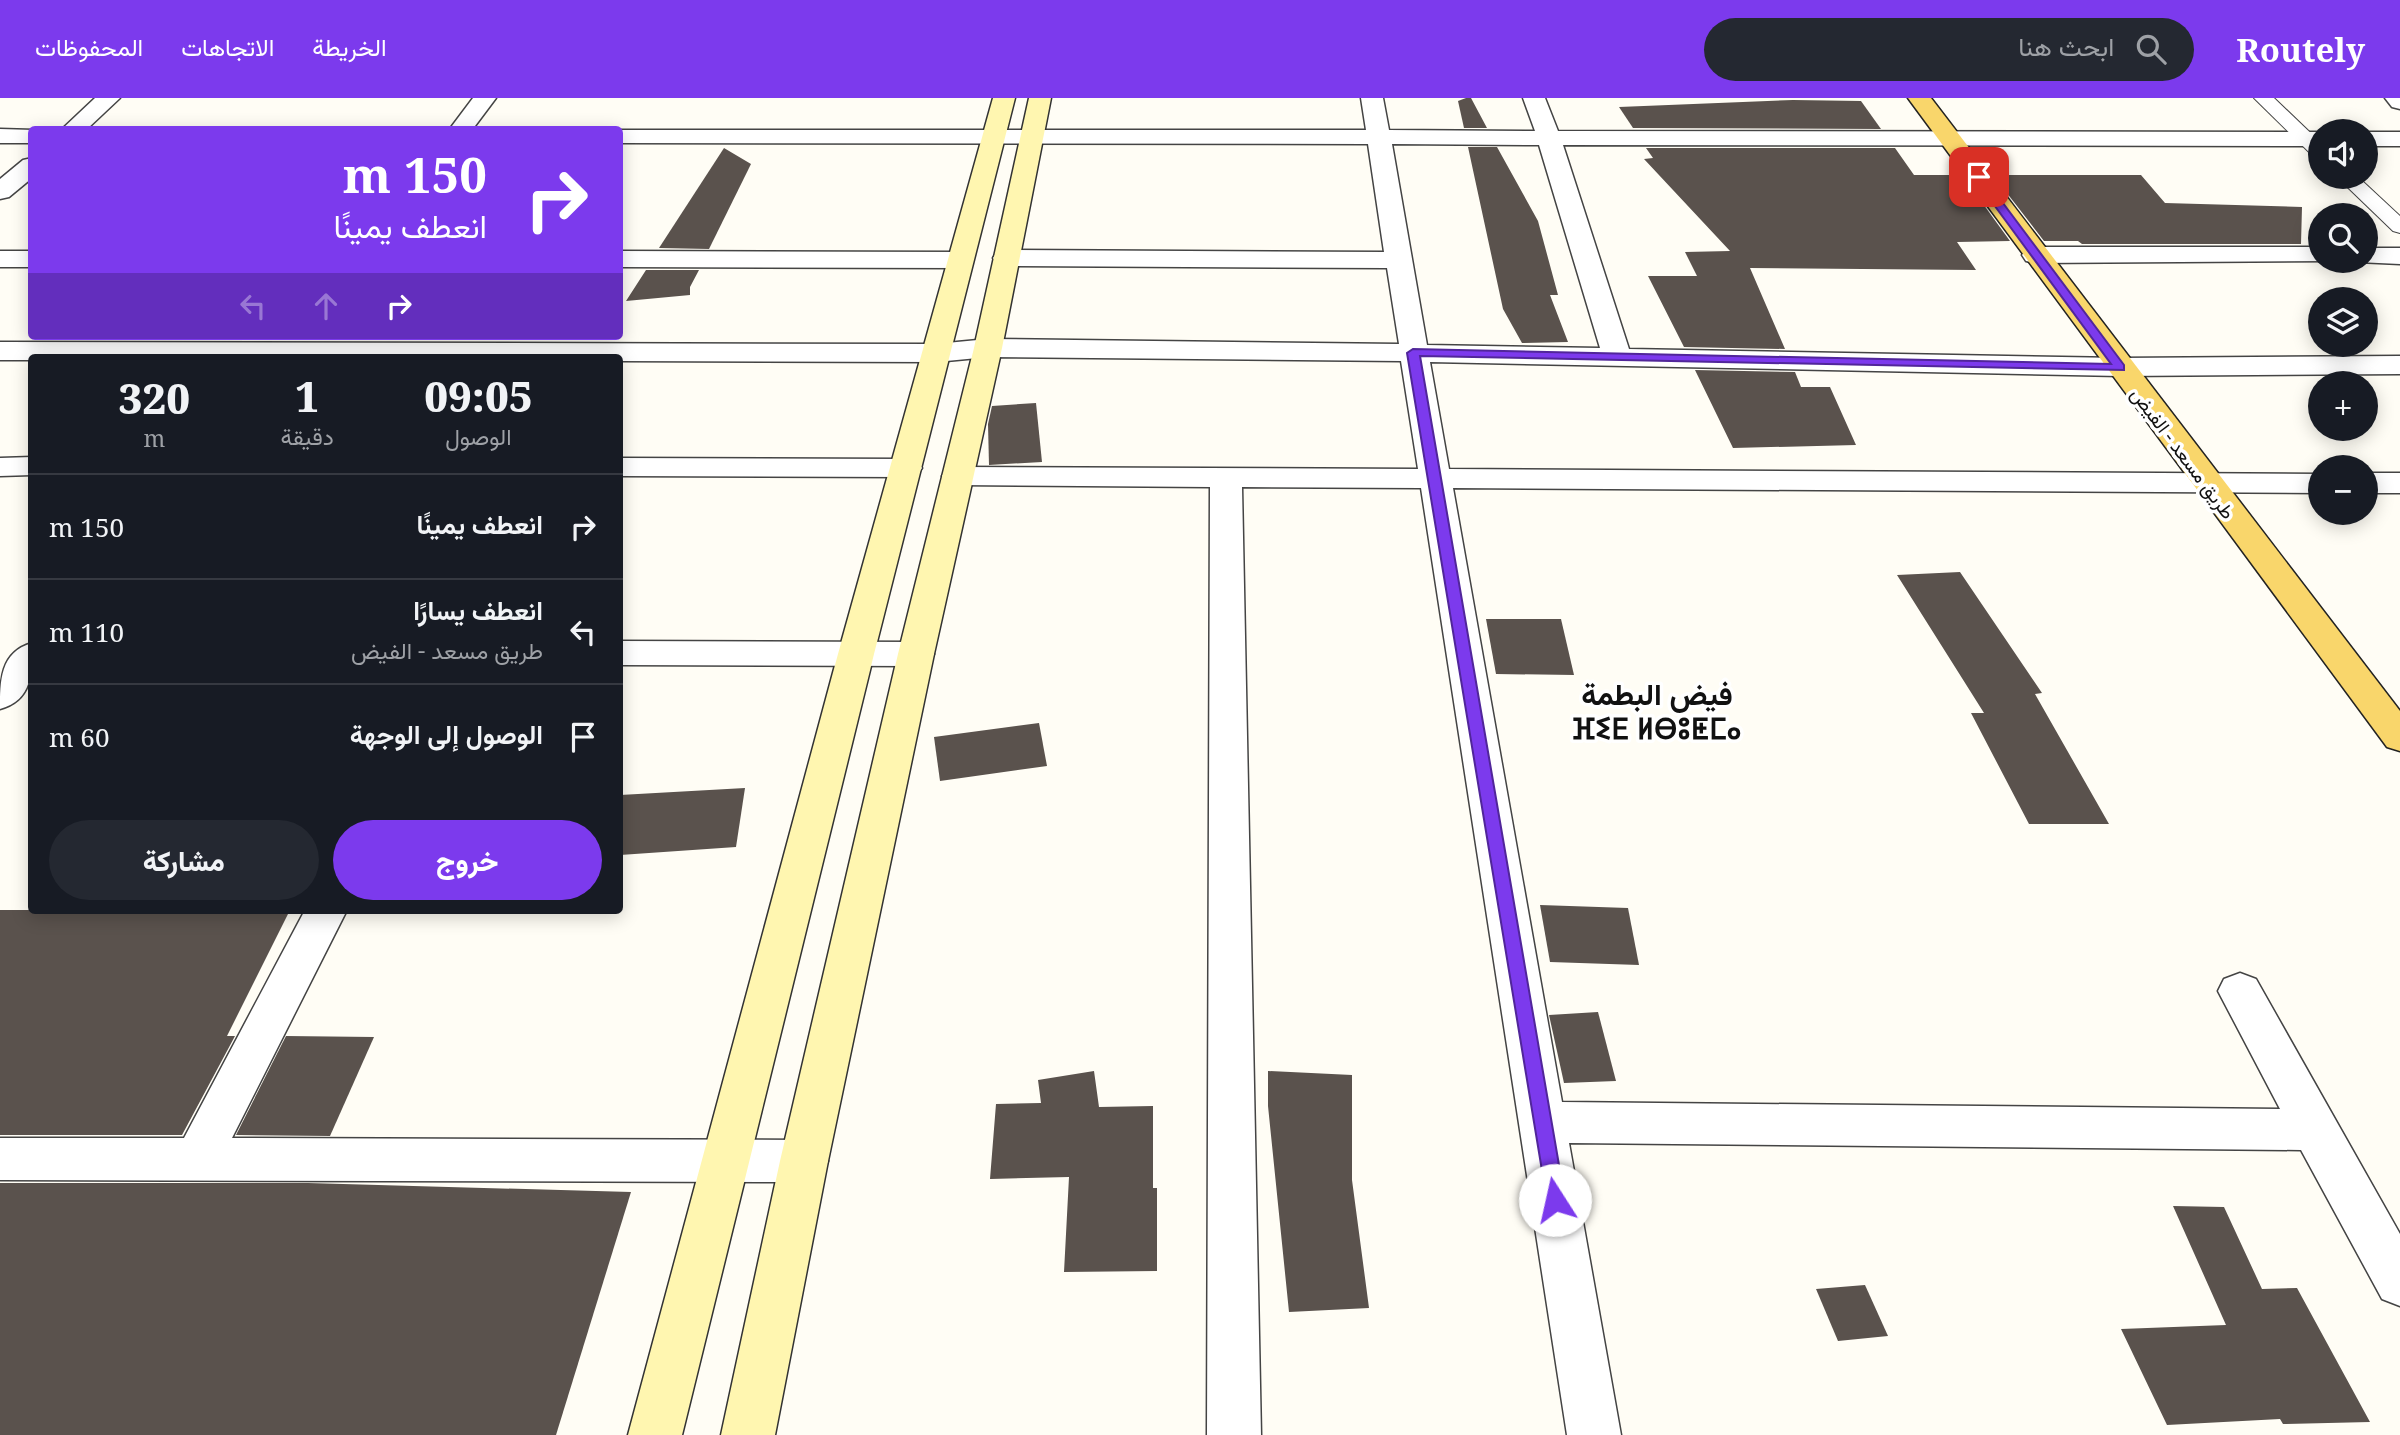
<!DOCTYPE html>
<html lang="ar">
<head>
<meta charset="utf-8">
<style>
	body { margin:0; font-family:"Noto Serif",Vazirmatn,"Noto Sans Tifinagh",serif; background:#242831; color:#f1f3f6; direction:rtl; height:100vh; display:flex; flex-direction:column; font-size:26px; white-space:nowrap }
	* { box-sizing:border-box; margin:0 }
	p { font-size:23px; color:#9ea1a6 }
	.icon { flex:none; width:38px; height:38px; fill:none; stroke:currentColor; stroke-width:2; stroke-linecap:round; stroke-linejoin:round }
	.map { position:relative; flex:1; overflow:hidden; direction:ltr }
	.details { position:absolute; left:28px; top:256px; width:595px; height:560px; display:flex; flex-direction:column; background:#171b24; border-radius:7px; box-shadow:0 4px 18px #0003; direction:rtl }
	.details>* { flex:none }
	.banner { position:absolute; left:28px; top:28px; width:595px; height:214px; border-radius:7px; box-shadow:0 4px 18px #0003; direction:rtl; background:#7c3aed; color:#fff; overflow:hidden }
	.buttons { position:absolute; left:2308px; top:21px; display:grid; gap:14px }
	.buttons a { display:grid; place-items:center; width:70px; height:70px; border-radius:50%; background:#171b24; box-shadow:0 4px 18px #0003; font-size:35px }
	.pin { position:absolute; display:grid; place-items:center; width:60px; height:60px; color:#fff; margin:-30px; border-radius:14px; box-shadow:0 4px 10px #0006 }
	.me { position:absolute; width:77px; margin:-38px; rotate:350deg; stroke-linejoin:round; filter:drop-shadow(0 0 5px #0008) }
	.turn { display:flex; align-items:center; gap:24px; height:147px; padding:0 21px; font-size:32px }
	.turn .icon { width:91px; height:91px; stroke-width:2.5 }
	.turn b { display:block; font-size:49px; line-height:60px }
	.lanes { display:flex; align-items:center; height:66px; padding:0 21px; background:#0003; justify-content:center; gap:35px; direction:ltr }
	.lanes .off { opacity:.35 }
	.eta { display:flex; justify-content:space-evenly; align-items:center; height:119px; text-align:center }
	.eta b { font-size:42px; font-weight:800; line-height:49px }
	.action { display:flex; gap:14px; margin-top:auto; padding:14px 21px }
	.action a { flex:1; height:80px; border-radius:42px; background:#7c3aed; color:#fff; font-size:28px; font-weight:800; line-height:80px; text-align:center }
	.action a+a { background:#242831; color:#f1f3f6 }
	ul { padding:0; list-style:none }
	li { display:flex; align-items:center; gap:21px; height:105px; padding:0 21px; border-top:2px solid #363941 }
	li div { flex:1 }
	li b { display:block; font-size:26px }
	li em { font-style:normal }
	header { display:flex; align-items:center; gap:42px; box-sizing:border-box; height:98px; padding:0 35px; background:#7c3aed; color:#fff }
	header strong { font-size:33px }
	nav { display:flex; gap:38px; margin-inline-start:auto; font-size:24px }
	.search { width:490px; height:63px; background:#242831; display:flex; align-items:center; gap:18px; box-sizing:border-box; padding:0 24px; border-radius:38px; color:#9ea1a6; font-size:26px }
	.map>svg:first-child { display:block }
	.building { fill:#5a524d }
	.lines { fill:none; stroke-linecap:round; stroke-linejoin:round }
	.service-casing { stroke:#444; stroke-width:2 }
	.minor-casing { stroke:#444; stroke-width:3 }
	.secondary-casing { stroke:#333; stroke-width:3 }
	.primary-casing { stroke:#222; stroke-width:3 }
	.service { fill:#fff; fill-rule:evenodd }
	.minor { fill:#fff; fill-rule:evenodd }
	.secondary { fill:#fff6b0; fill-rule:evenodd }
	.primary { fill:#f9d66b; fill-rule:evenodd }
	.route { fill:#7c3aed; stroke:#51269a; stroke-width:2 }
	.labels { text-anchor:middle; stroke-width:7; stroke-linejoin:round; paint-order:stroke }
	.far-street-label { font-size:19px; fill:#111; stroke:#fff }
	.district-label { font-size:30px; font-weight:bold; fill:#111; stroke:#fff }
</style>
</head>
<body>
<header>
<strong>Routely</strong>
<div class="search"><svg class="icon" aria-label="search" viewBox="0 0 24 24"><circle cx="10" cy="10" r="6"/><path d="M15 15l6 6"/></svg>ابحث هنا</div>
<nav><a>الخريطة</a><a>الاتجاهات</a><a>المحفوظات</a></nav>
</header>
<div class="map">
<svg width="2400" height="1337" viewBox="0 0 2400 1337">
	<rect width="100%" height="100%" fill="#fffdf5"/>
	<g class="building">
		<path d="M1466 0H1471L1487 30H1464L1458 3Z"/>
		<path d="M1793 2 1861 3 1881 31 1633 30 1619 9Z"/>
		<path d="M1468 49H1497L1538 123 1558 197H1550L1568 244 1522 245 1503 211Z"/>
		<path d="M724 50 751 66 709 151 659 150Z"/>
		<path d="M1646 50H1895L1914 77H1962L2010 143 1957 144 1976 172 1750 170 1785 251 1684 249 1648 178H1697L1685 154 1730 153 1644 61 1653 60Z"/>
		<path d="M1993 77H2141L2165 105 2302 109 2301 146H2082L2078 143H2044Z"/>
		<path d="M646 172H699L690 189V197L626 203Z"/>
		<path d="M1695 272 1795 274 1801 289H1830L1856 347 1733 350Z"/>
		<path d="M1036 305 1042 364 989 367 988 326 992 308Z"/>
		<path d="M1960 474 2042 595 2035 596 2109 726H2029L1971 615H1984L1897 477Z"/>
		<path d="M1486 521H1561L1574 577 1496 576Z"/>
		<path d="M1039 625 1047 668 940 683 934 639Z"/>
		<path d="M745 690 736 749 620 757V697Z"/>
		<path d="M1540 807 1628 810 1639 867 1550 864Z"/>
		<path d="M0 812H290L227 938H235L182 1037H0Z"/>
		<path d="M1598 914 1616 983 1564 985 1549 917Z"/>
		<path d="M286 938 374 939 330 1038 236 1037Z"/>
		<path d="M1094 973 1099 1009 1153 1008V1090H1157V1173L1064 1174 1069 1079 990 1081 996 1006 1041 1005 1038 982Z"/>
		<path d="M1268 973 1352 977V1082L1369 1210 1289 1214 1268 1008Z"/>
		<path d="M0 1085H308L631 1094 556 1337H0Z"/>
		<path d="M2173 1108 2224 1109 2262 1191 2297 1190 2370 1324 2283 1326 2280 1321 2167 1327 2121 1231 2226 1227Z"/>
		<path d="M1865 1187 1888 1238 1838 1243 1816 1191Z"/>
	</g>
	<g class="lines">
		<defs>
			<g id="service">
				<path d="M2254 0H2274L2320 44V60L2313 58Z"/>
				<path d="M2337 79H2358L2400 118V135L2393 133Z"/>
			</g>
			<g id="minor">
				<path d="M95 0H120L86 32H61Z"/>
				<path d="M473 0H496L472 32H449Z"/>
				<path d="M1361 0H1383L1389 32 1535 33 1523 0H1545L1558 33 2320 34V48L1563 47 1629 251 2120 260 2400 258V276L2120 278 1430 264 1449 371 2320 376V395L1453 390 1562 1004 2280 1011 2218 893 2224 881 2240 875 2256 881 2400 1136V1208L2382 1201 2301 1052 1569 1045 1621 1337H1567L1421 390 1242 389 1261 1337H1207L1210 389 958 387 947 385 942 378 947 371 958 369 1418 371 1401 263 988 259 936 264 620 263V259H32V262H0V244L936 246 988 241 1399 246 1387 170 1006 168 997 166 993 160 997 154 1006 152 1384 154 1368 46 620 45 618 32H1366ZM1392 46 1539 47 1600 250 1427 247Z"/>
				<path d="M2385 0H2400V11L2392 9Z"/>
				<path d="M0 31 34 32H32V45H0Z"/>
				<rect x="2366" y="34" width="34" height="14"/>
				<path d="M32 60V80L9 99 0 101V81L23 62Z"/>
				<path d="M2035 149H2320V163H2329L2035 165 2026 163 2022 157 2026 151Z"/>
				<path d="M2366 150H2400V166L2357 164 2366 163Z"/>
				<rect x="0" y="153" width="32" height="16"/>
				<path d="M620 153 960 154 969 156 973 162 969 168 960 170 620 169Z"/>
				<path d="M32 359V377L0 378V360Z"/>
				<path d="M620 360 906 361 917 363 922 370 917 377 906 379 620 378Z"/>
				<rect x="2366" y="375" width="34" height="20"/>
				<path d="M620 543 916 544 929 548 934 556 929 564 916 568 620 567Z"/>
				<path d="M32 545C32 574 33 602 0 611 0 583 0 554 32 545Z"/>
				<path d="M305 812H347L232 1040 804 1042 821 1048 828 1063 821 1078 804 1084 0 1082V1040H184Z"/>
			</g>
			<g id="secondary">
				<path d="M993 0H1015L874 556 682 1337H628L838 556Z"/>
				<path d="M1029 0H1051L1002 250 934 556 828 1063 775 1337H721L780 1063 898 556 974 250Z"/>
			</g>
			<path id="primary" d="M1908 0H1931L2400 613V653L2387 649Z"/>
		</defs>
		<use href="#service" class="service-casing"/>
		<use href="#minor" class="minor-casing"/>
		<use href="#secondary" class="secondary-casing"/>
		<use href="#primary" class="primary-casing"/>
		<use href="#service" class="service"/>
		<use href="#minor" class="minor"/>
		<use href="#secondary" class="secondary"/>
		<use href="#primary" class="primary"/>
	</g>
	<path class="route" d="M1975 77H1982L2124 267V272L1420 258 1565 1102 1562 1109 1555 1111 1548 1109 1407 255 1413 251 2111 266 1975 81Z"/>
	<g class="labels">
		<g class="far-street-label">
			<text transform="translate(2183 355) rotate(53)" y="7">طريق مسعد - الفيض</text>
		</g>
		<g class="district-label">
			<text x="1657" y="607">فيض البطمة<tspan x="1657" dy="34">ⴼⵉⴹ ⵍⴱⵓⵟⵎⴰ</tspan></text>
		</g>
	</g>
</svg>
<div class="buttons">
<a><svg class="icon" aria-label="sound" viewBox="0 0 24 24"><path d="M4 9h4l5-4v14l-5-4H4zM17 9q2 3 0 6"/></svg></a>
<a><svg class="icon" aria-label="search" viewBox="0 0 24 24"><circle cx="10" cy="10" r="6"/><path d="M15 15l6 6"/></svg></a>
<a><svg class="icon" aria-label="layers" viewBox="0 0 24 24"><path d="M12 4l9 5-9 5-9-5zM3 14l9 5 9-5"/></svg></a>
<a>+</a>
<a>−</a>
</div>
<div class="pin" style="left:1979px;top:79px;background:#d93025"><svg class="icon" aria-label="arrive" viewBox="0 0 24 24"><path d="M6 21V4h12l-3 4 3 4H6"/></svg></div>
<svg class="me" style="left:1555px;top:1102px" viewBox="-20 -20 40 40"><circle r="19" fill="#fff"/><path d="M0-13L10 11 0 6-10 11z" fill="#7c3aed"/></svg>
<div class="banner">
<div class="turn"><svg class="icon" aria-label="right" viewBox="0 0 24 24"><path d="M7 20v-9h11M14 6l5 5-5 5"/></svg><div><b>150 m</b>انعطف يمينًا</div></div>
<div class="lanes"><svg class="icon off" aria-label="left" viewBox="0 0 24 24"><path d="M17 20v-9H6M10 6l-5 5 5 5"/></svg><svg class="icon off" aria-label="ahead" viewBox="0 0 24 24"><path d="M12 20V5M6 11l6-6 6 6"/></svg><svg class="icon" aria-label="right" viewBox="0 0 24 24"><path d="M7 20v-9h11M14 6l5 5-5 5"/></svg></div>
</div>
<section class="details">
<div class="eta">
<div><b>09:05</b><p>الوصول</p></div>
<div><b>1</b><p>دقيقة</p></div>
<div><b>320</b><p>m</p></div>
</div>
<ul>
<li><svg class="icon" aria-label="right" viewBox="0 0 24 24"><path d="M7 20v-9h11M14 6l5 5-5 5"/></svg><div><b>انعطف يمينًا</b></div><em>150 m</em></li>
<li><svg class="icon" aria-label="left" viewBox="0 0 24 24"><path d="M17 20v-9H6M10 6l-5 5 5 5"/></svg><div><b>انعطف يسارًا</b><p>طريق مسعد - الفيض</p></div><em>110 m</em></li>
<li><svg class="icon" aria-label="arrive" viewBox="0 0 24 24"><path d="M6 21V4h12l-3 4 3 4H6"/></svg><div><b>الوصول إلى الوجهة</b></div><em>60 m</em></li>
</ul>
<div class="action"><a>خروج</a><a>مشاركة</a></div>
</section>
</div>
</body>
</html>
